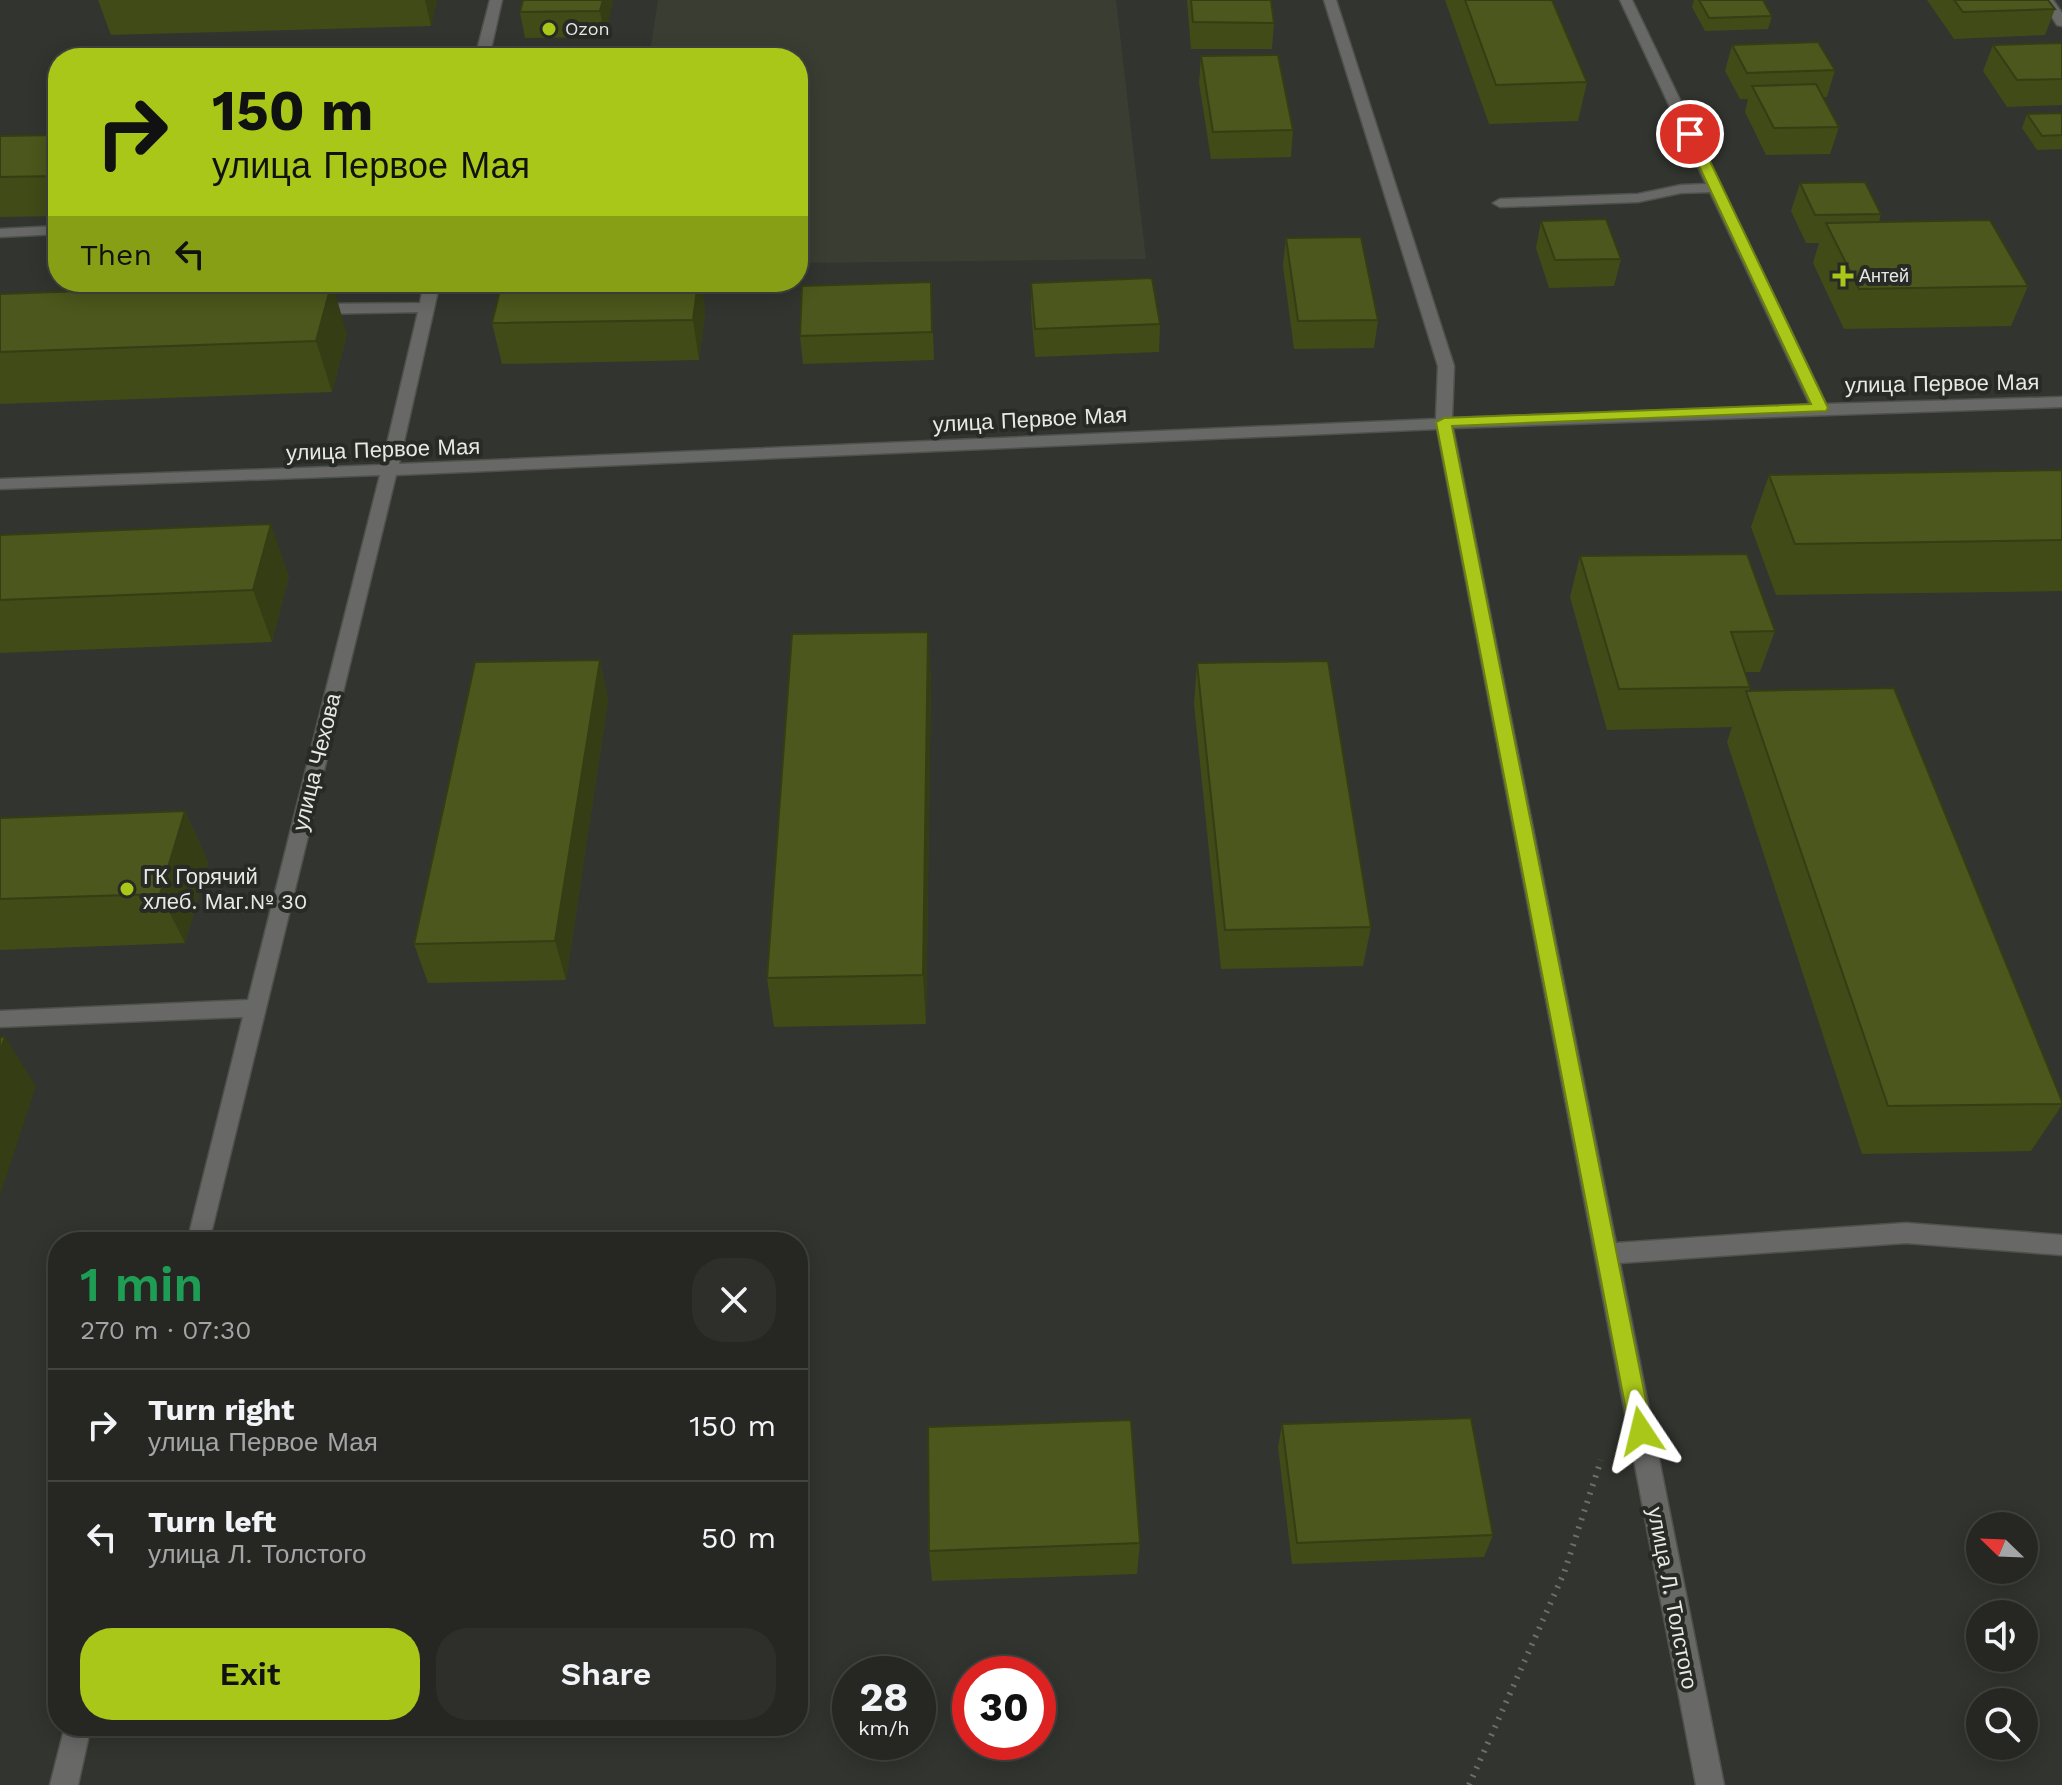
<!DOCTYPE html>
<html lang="en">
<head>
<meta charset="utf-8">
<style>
	body { margin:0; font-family:"Work Sans",sans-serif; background:#2e2f2b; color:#f1f3f6; height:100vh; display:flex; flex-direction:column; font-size:30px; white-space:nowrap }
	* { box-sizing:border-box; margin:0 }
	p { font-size:26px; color:#a4a5a6 }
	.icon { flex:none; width:44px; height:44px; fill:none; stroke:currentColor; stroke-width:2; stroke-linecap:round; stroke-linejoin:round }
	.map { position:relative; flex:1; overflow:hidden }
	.side { position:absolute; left:48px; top:1232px; width:760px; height:504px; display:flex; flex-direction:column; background:#262723; border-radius:32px; box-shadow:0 4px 20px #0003,0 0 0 2px #424441 }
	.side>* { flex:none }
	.hud { position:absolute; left:48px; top:48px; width:760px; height:244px; border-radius:32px; box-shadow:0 4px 20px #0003,0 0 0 2px #424441; background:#a9c719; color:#111; overflow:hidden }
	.needle { width:52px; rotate:293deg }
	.tools { position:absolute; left:1966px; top:1512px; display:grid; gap:16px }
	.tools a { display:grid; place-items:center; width:72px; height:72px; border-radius:50%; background:#262723; box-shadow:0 4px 20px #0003,0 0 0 2px #424441; font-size:40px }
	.speed { position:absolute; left:832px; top:1656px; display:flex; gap:16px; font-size:40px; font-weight:700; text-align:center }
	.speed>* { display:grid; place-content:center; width:104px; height:104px; border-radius:50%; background:#262723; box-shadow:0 4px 20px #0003,0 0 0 2px #424441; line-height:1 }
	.speed small { font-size:20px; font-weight:400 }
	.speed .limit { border:12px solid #d22; background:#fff; color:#111 }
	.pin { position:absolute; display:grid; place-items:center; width:68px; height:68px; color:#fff; margin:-34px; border:4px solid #fff; border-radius:50%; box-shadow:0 2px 8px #0007 }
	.me { position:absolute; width:88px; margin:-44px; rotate:350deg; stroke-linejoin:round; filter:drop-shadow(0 0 6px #0008) }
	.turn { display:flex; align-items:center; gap:28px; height:168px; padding:0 32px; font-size:36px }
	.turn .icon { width:104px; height:104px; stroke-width:2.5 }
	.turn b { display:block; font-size:56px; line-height:68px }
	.then { display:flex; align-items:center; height:76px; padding:0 32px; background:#0003; gap:16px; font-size:30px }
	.round { display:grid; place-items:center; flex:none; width:84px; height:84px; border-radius:32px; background:#2e2f2b }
	.headline { display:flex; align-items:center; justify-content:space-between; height:136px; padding:0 32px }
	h1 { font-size:48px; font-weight:600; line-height:60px; color:#1e9e55 }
	.cta { display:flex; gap:16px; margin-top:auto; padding:16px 32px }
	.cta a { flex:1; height:92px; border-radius:32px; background:#a9c719; color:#111; font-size:32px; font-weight:600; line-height:92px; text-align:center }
	.cta a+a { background:#2e2f2b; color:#f1f3f6 }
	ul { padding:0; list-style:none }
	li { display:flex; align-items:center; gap:24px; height:112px; padding:0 32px; border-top:2px solid #424441 }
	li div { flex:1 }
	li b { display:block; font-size:30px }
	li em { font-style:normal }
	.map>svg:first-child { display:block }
	.built { fill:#393d32 }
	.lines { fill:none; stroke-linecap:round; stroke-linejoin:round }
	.minor-casing { stroke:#4f514c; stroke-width:3 }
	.path { stroke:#6d6e6a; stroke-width:6; stroke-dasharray:2 7; stroke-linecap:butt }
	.minor { fill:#686966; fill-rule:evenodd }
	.wall { fill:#404b18 }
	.shaded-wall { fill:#343d14 }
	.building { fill:#4b571c; stroke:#343d14; stroke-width:2 }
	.route { fill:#a9c719; stroke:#6e8110; stroke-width:2 }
	.poi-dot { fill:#a9c719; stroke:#282a25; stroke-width:3 }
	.labels { text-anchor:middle; stroke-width:8; stroke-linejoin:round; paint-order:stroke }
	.far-poi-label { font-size:18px; fill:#e8e9e6; stroke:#282a25; text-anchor:start }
	.street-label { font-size:22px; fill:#e8e9e6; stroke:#282a25 }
	.poi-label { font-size:22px; fill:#e8e9e6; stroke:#282a25; text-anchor:start }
</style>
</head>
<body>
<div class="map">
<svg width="2062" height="1785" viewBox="0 0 2062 1785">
	<rect width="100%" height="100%" fill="#32342f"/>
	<path class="built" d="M658 0H1116L1146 259 798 263V58H649Z"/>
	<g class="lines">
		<defs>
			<g id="minor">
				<path d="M490 0H502L489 58H475Z"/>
				<path d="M1324 0H1336L1454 366 1452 418 1810 405 1710 192 1681 193 1638 202 1500 207 1493 203 1500 199 1638 194 1681 185 1706 184 1620 0H1632L1826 404 2062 397V407L1453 428 1616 1243 1906 1223 2062 1235V1255L1906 1243 1620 1263 1724 1785H1696L1437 429 396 475 209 1242H187L243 1017 0 1027V1011L248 1000 380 475 0 489V479L382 465 418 312 312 314 304 309 312 304 420 303 424 282H440L399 464 1436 419 1438 366Z"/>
				<path d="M2041 0H2053L2062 13V26L2057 25Z"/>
				<path d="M58 226V234L0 237V229Z"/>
				<path d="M65 1726H91L78 1785H50Z"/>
			</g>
		</defs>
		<use href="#minor" class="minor-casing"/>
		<path class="path" d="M1469 1785 1564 1573 1601 1460"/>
		<use href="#minor" class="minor"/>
	</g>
	<g class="wall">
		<path d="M98 0H437L431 26 111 35Z"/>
		<path d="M523 0H613L605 37 525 38 520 12Z"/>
		<path d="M1187 0H1271L1274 23 1272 49H1191Z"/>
		<path d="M1445 0H1552L1587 82 1578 121 1489 124Z"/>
		<path d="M1694 0H1763L1772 16 1768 29 1705 31 1692 7Z"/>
		<path d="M1927 0H2048L2055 9 2045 35 1954 39Z"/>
		<path d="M2062 43V105L2007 107 1983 71 1993 45Z"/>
		<path d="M1732 45 1835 70 1827 97H1822L1839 127 1830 154 1766 155 1745 112 1748 99H1740L1725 71Z"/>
		<path d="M1201 56 1293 130 1291 157 1211 159 1199 83Z"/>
		<path d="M2062 113V149L2037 150 2022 128 2027 114Z"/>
		<path d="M58 135V216L0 217V136Z"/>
		<path d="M1800 183 1881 214 1879 222 2028 286 2011 326 1844 329 1813 263 1819 243H1806L1791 211Z"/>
		<path d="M1541 221 1621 259 1614 286 1549 288 1536 248Z"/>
		<path d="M1286 238 1378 320 1374 348 1294 349 1283 266Z"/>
		<path d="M502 282H701L705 312 699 360 502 364 492 323Z"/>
		<path d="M931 282 934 360 803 364 800 336Z"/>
		<path d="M1031 283 1160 324 1159 352 1035 357 1031 310Z"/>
		<path d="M0 294 347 334 332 392 0 404Z"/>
		<path d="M2062 470V591L1776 595 1751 527 1769 475Z"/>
		<path d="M0 535 289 576 272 642 0 653Z"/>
		<path d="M1580 556 1775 631 1760 672H1745L1750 687 1749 691 2062 1101V1105L2031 1151 1862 1154 1727 742 1732 727 1607 730 1570 597Z"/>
		<path d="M928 632 931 683 926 1024 774 1027 767 978Z"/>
		<path d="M600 660 608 700 566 980 428 983 414 944Z"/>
		<path d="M1197 663 1371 927 1363 966 1221 969 1194 704Z"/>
		<path d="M185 811 208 862 185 943 0 950V818Z"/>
		<path d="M1282 1424 1493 1535 1484 1557 1292 1564 1278 1447Z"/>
		<path d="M1140 1543 1137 1574 932 1581 929 1551Z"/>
	</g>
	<g class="shaded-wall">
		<path d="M425 0H437L431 26Z"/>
		<path d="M603 0H613L605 37 600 11Z"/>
		<path d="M332 282 347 334 332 392 316 341Z"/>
		<path d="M698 282H701L705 312 699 360 693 320Z"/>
		<path d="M271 524 289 576 272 642 253 590Z"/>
		<path d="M928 632 931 683 926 1024 923 975Z"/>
		<path d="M600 660 608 700 566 980 555 941Z"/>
		<path d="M185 811 208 862 185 943 160 894Z"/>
		<path d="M5 1037 36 1086 0 1196V1052Z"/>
	</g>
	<g class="building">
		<path d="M523 0H603L600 11 520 12Z"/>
		<path d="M1191 0H1271L1274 23 1193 22Z"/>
		<path d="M1465 0H1552L1587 82 1496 85Z"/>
		<path d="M1699 0H1763L1772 16 1709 18Z"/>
		<path d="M1954 0H2048L2055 9 1963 12Z"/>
		<path d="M1818 42 1835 70 1747 73 1732 45Z"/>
		<path d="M2062 43V79L2017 80 1993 45Z"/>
		<path d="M585 53 584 58H519V55Z"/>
		<path d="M1278 55 1293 130 1213 132 1201 56Z"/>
		<path d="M1816 84 1839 127 1774 128 1752 86Z"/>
		<path d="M2062 113V135L2042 136 2027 114Z"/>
		<path d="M58 135V176L0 177V136Z"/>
		<path d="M1865 182 1881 214 1815 215 1800 183Z"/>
		<path d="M1606 219 1621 259 1555 260 1541 221Z"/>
		<path d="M1990 220 2028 286 1859 289 1826 223Z"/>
		<path d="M1361 237 1378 320 1298 321 1286 238Z"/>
		<path d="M1152 278 1160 324 1035 329 1031 283Z"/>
		<path d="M332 282 316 341 0 352V294Z"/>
		<path d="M502 282H698L693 320 492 323Z"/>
		<path d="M931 282 932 332 800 336 802 286Z"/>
		<path d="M2062 470V540L1795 544 1769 475Z"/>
		<path d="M271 524 253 590 0 600V535Z"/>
		<path d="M1747 554 1775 631 1731 632 1750 687 1619 689 1580 556Z"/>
		<path d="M928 632 923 975 767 978 792 634Z"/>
		<path d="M600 660 555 941 414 944 475 662Z"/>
		<path d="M1328 661 1371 927 1225 930 1197 663Z"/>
		<path d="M1894 688 2062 1101V1104L1888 1106 1746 691Z"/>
		<path d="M185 811 160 894 0 899V818Z"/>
		<path d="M0 1037H5L0 1052Z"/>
		<path d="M1471 1418 1493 1535 1297 1543 1282 1424Z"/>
		<path d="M1131 1420 1140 1543 929 1551 928 1427Z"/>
	</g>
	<path class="route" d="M1690 130 1697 134 1828 408 1826 411 1452 426 1652 1431 1649 1438 1641 1441 1634 1438 1630 1431 1436 422 1444 418 1811 404 1684 134Z"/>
	<g class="poi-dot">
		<circle cx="549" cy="29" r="8"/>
		<path d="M1839 264h8v8h8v8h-8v8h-8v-8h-8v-8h8z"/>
		<circle cx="127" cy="889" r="8"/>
	</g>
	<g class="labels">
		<g class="far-poi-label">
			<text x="565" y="35">Ozon</text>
			<text x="1859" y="282">Антей</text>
		</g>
		<g class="street-label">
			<text transform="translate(1942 383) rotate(-1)" y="8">улица Первое Мая</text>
			<text transform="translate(1030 419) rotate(-3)" y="8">улица Первое Мая</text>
			<text transform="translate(383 449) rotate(-2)" y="8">улица Первое Мая</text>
			<text transform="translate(316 762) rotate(-76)" y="8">улица Чехова</text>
			<text transform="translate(1673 1598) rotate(79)" y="8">улица Л. Толстого</text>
		</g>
		<g class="poi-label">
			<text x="143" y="884">ГК Горячий<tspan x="143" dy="25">хлеб. Маг.№ 30</tspan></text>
		</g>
	</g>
</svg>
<div class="tools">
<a><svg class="needle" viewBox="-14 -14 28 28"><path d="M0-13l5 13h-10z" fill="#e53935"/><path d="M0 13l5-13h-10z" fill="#a4a5a6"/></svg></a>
<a><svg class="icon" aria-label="sound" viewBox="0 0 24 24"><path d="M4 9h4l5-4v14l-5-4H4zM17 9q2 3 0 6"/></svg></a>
<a><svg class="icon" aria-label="search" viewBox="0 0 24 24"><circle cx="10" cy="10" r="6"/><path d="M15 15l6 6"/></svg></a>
</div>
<div class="speed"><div>28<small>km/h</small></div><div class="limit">30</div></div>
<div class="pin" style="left:1690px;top:134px;background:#d93025"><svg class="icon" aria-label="arrive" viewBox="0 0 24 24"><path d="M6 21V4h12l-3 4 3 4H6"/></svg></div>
<svg class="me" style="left:1641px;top:1431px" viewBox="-20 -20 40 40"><path d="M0-17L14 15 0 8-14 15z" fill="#a9c719" stroke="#fff" stroke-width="4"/></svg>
<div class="hud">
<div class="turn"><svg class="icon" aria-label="right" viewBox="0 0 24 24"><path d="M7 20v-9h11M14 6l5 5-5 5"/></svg><div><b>150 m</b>улица Первое Мая</div></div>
<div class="then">Then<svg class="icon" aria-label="left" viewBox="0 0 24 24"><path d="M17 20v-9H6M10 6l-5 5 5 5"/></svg></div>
</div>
<section class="side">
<div class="headline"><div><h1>1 min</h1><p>270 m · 07:30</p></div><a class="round"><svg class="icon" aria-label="close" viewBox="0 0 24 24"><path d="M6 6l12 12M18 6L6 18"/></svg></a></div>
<ul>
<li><svg class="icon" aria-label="right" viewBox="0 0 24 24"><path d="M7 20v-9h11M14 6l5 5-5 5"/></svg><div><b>Turn right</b><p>улица Первое Мая</p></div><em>150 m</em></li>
<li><svg class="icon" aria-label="left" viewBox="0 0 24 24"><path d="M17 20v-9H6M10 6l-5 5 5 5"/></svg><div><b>Turn left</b><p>улица Л. Толстого</p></div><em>50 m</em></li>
</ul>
<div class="cta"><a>Exit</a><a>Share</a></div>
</section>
</div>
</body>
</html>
